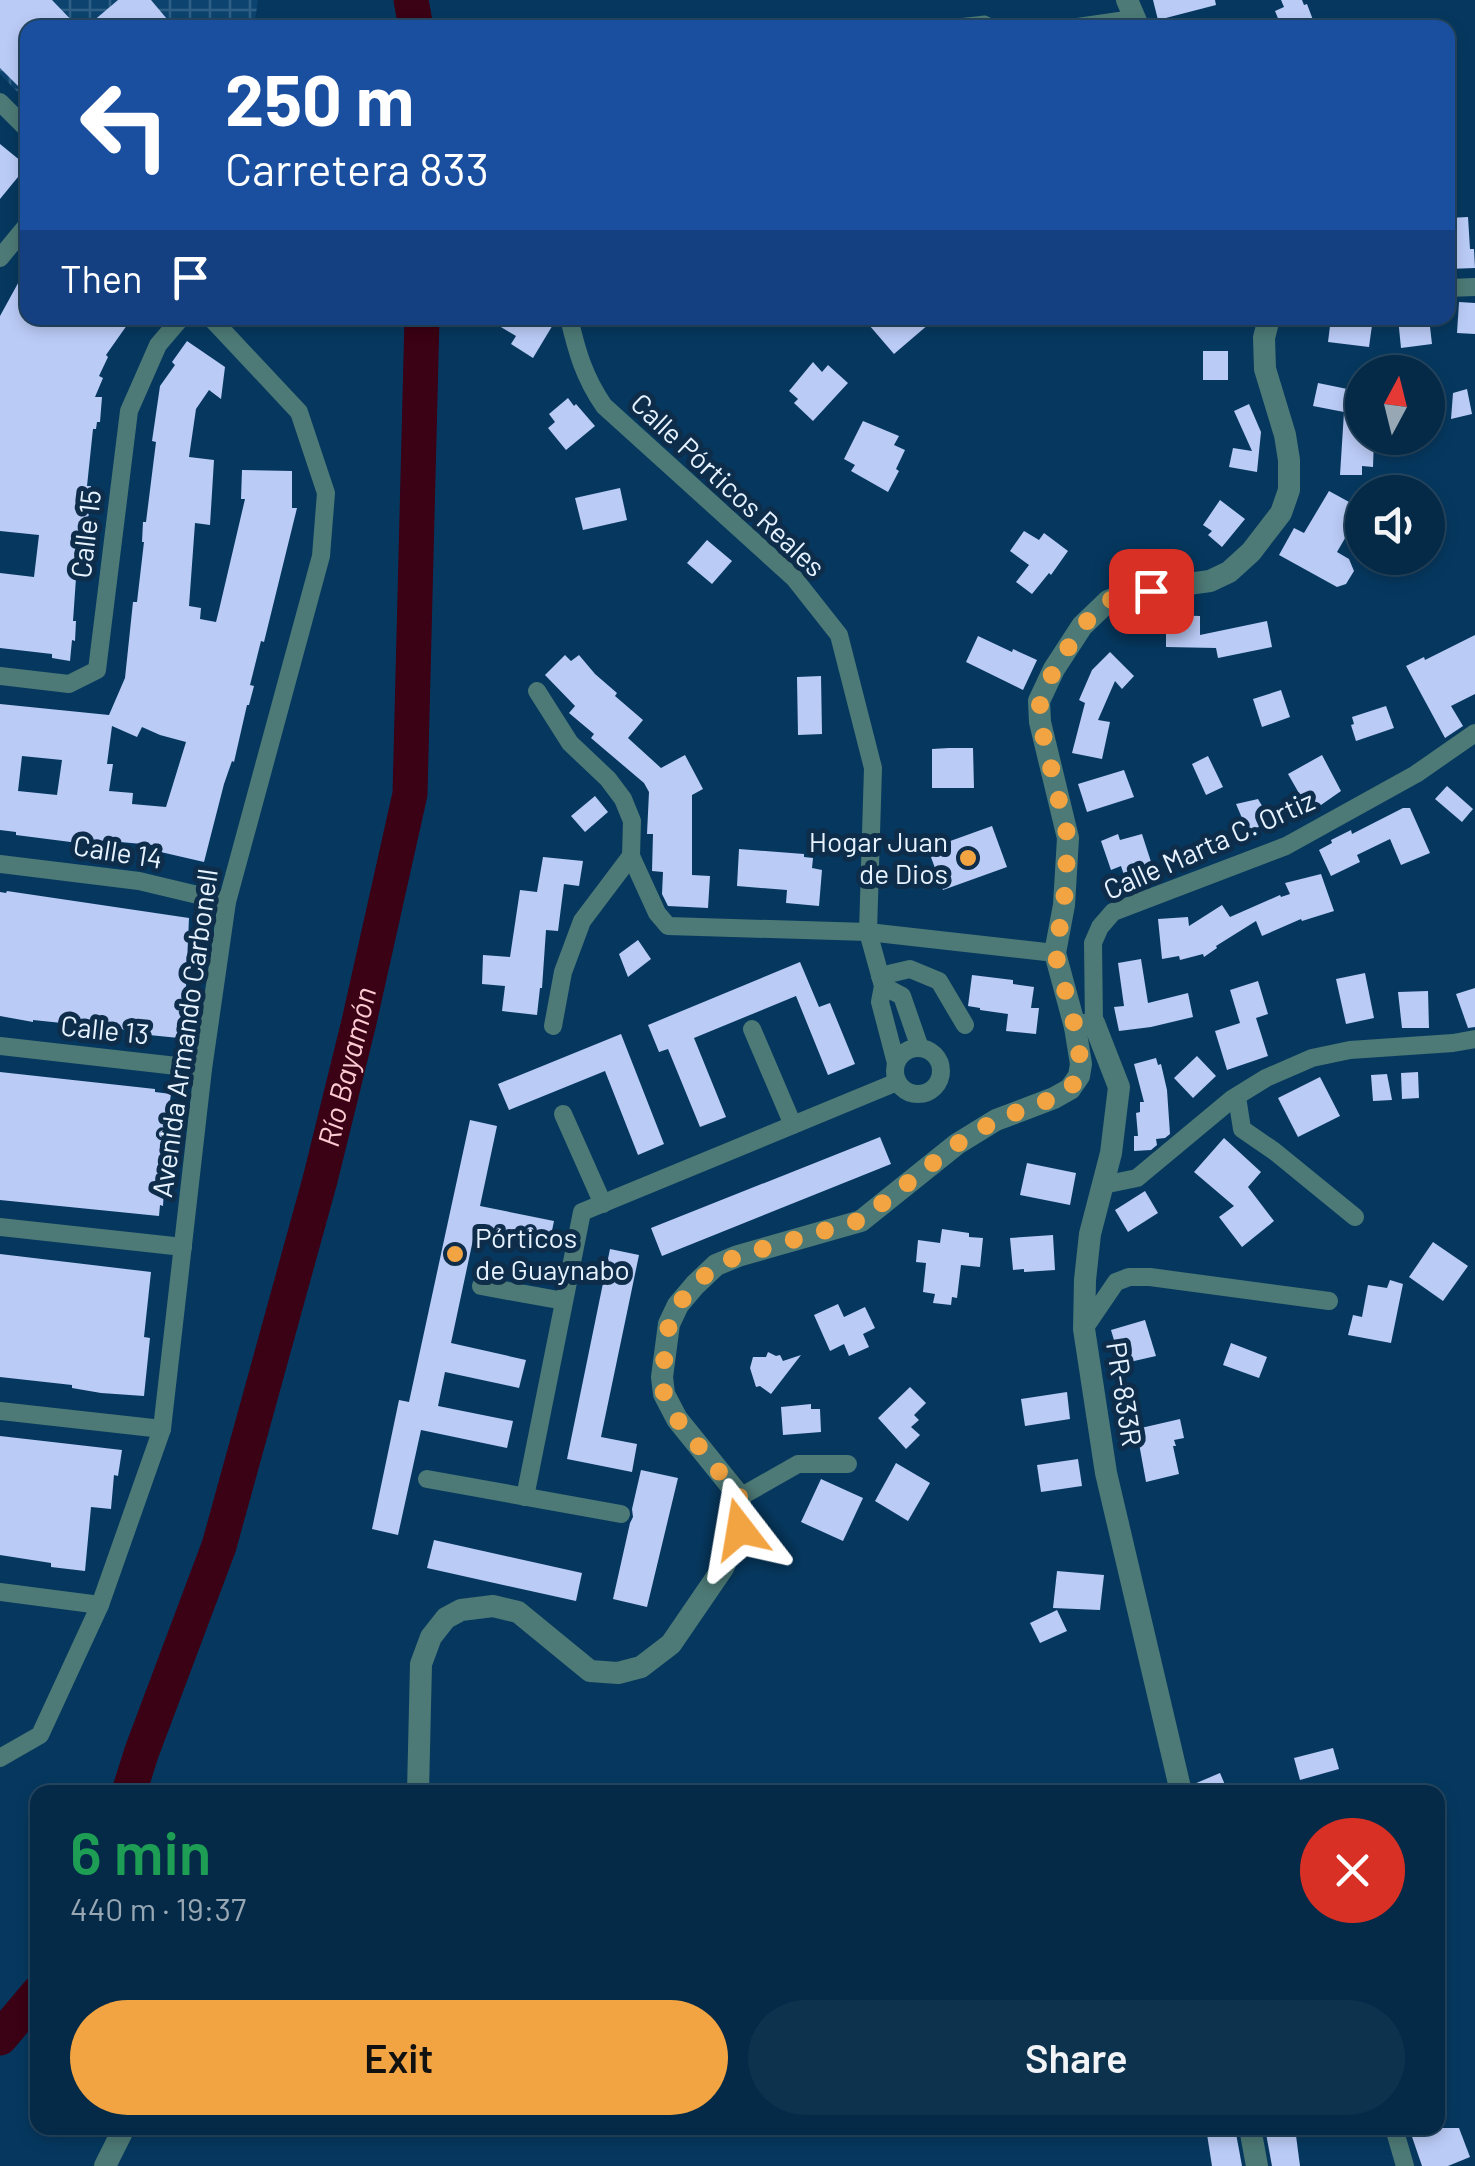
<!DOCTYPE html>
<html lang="en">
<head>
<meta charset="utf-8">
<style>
	body { margin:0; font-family:Barlow,sans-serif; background:#0d324e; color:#f1f3f6; height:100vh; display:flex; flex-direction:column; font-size:38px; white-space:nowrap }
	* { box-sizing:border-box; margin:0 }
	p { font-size:32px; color:#97a7b4 }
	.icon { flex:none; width:55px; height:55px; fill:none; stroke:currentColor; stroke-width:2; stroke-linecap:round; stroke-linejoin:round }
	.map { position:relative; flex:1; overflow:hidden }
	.details { position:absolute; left:30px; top:1785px; width:1415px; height:350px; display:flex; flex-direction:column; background:#042a47; border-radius:20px; box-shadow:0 5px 15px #0003,0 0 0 2px #254660 }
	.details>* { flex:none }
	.hud { position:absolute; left:20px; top:20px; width:1435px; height:305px; border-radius:20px; box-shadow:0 5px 15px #0003,0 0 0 2px #254660; background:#1a4fa0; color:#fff; overflow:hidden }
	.needle { width:65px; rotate:7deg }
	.fabs { position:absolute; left:1345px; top:355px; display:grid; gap:20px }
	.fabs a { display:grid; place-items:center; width:100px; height:100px; border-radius:50%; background:#042a47; box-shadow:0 5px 15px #0003,0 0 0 2px #254660; font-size:50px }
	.pin { position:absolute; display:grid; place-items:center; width:85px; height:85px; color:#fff; margin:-42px; border-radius:20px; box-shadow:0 5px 15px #0006 }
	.me { position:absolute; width:110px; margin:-55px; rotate:346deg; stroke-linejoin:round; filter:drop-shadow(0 0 8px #0008) }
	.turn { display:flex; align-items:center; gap:35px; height:210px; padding:0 40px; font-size:45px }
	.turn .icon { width:130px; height:130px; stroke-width:2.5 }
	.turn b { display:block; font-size:70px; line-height:85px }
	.then { display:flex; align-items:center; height:95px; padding:0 40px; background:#0003; gap:20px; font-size:38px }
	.round { display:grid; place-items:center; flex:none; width:105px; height:105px; border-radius:52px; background:#0d324e }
	.headline { display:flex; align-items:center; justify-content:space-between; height:170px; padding:0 40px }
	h1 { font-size:60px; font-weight:600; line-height:75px; color:#1e9e55 }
	.cta { display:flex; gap:20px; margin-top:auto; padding:20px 40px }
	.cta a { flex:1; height:115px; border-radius:60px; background:#f3a442; color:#111; font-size:40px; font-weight:600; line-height:115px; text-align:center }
	.cta a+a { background:#0d324e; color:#f1f3f6 }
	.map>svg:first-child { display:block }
	.industrial { fill:url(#industrial-grid) }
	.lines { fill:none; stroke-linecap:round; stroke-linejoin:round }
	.river { stroke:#3b0114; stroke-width:35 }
	.building { fill:#bacbf6; fill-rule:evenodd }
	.service { stroke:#4d7a76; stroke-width:9 }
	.minor { stroke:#4d7a76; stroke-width:18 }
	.tertiary { stroke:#4d7a76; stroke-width:22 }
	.route { stroke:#f3a442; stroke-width:18; stroke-dasharray:0 32.4 }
	.poi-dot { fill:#f3a442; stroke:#0e2d4a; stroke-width:4 }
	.labels { text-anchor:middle; stroke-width:10; stroke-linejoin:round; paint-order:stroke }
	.street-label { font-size:28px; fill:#e6f2ff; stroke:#0e2d4a }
	.poi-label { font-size:28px; fill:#e6f2ff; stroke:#0e2d4a; text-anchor:end }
	.water-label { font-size:30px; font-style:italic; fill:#fccbd2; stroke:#0e2d4a }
</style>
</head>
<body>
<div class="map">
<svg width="1475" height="2166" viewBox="0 0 1475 2166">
	<defs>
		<pattern id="industrial-grid" width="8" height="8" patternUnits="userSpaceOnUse" patternTransform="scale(2.5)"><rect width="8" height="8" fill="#0c446f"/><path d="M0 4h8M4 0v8" fill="none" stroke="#2f5f85"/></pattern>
	</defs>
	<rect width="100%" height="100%" fill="#06385f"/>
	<path class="industrial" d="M0 0H258L254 27 28 28 27 102 0 74Z"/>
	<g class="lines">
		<g class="river">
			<path d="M411 0 416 28"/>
			<path id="s1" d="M129 1792 142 1751 219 1546 320 1180 359 1022 410 794 422 318"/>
			<path d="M0 2038 38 1993"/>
		</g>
	</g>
	<g class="building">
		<path d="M0 0H52L79 28H28V78L19 87 0 68Z"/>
		<path d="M118 0H151L167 19 157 28H85Z"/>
		<path d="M1153 0H1215L1216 5 1158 20Z"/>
		<path d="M1281 0H1302L1304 5 1307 4 1313 20 1295 28H1282L1275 11 1284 7Z"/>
		<path d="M0 144 27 166 0 199Z"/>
		<path d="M1468 217 1470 249H1474L1475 268 1448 269V218Z"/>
		<path d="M28 265V318H132L106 355 108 357 99 376 103 378 95 397H102L100 422H97L96 429H93L87 486H91L90 506 79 578H76L73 621H76L75 641 72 640 70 661 52 658V654L0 648V573L34 577 39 535 0 531V316Z"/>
		<path d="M1459 302 1475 303V334L1457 333Z"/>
		<path d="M486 318H557L533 358 511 344 516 336Z"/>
		<path d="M863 318H936L894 354Z"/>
		<path d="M1331 318H1373L1369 347 1328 342Z"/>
		<path d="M1398 318H1429L1432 344 1401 348Z"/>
		<path d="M187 341 225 367 221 399 209 390 196 409 189 457 214 460 210 525 195 523 189 606 201 608 200 619 216 622 219 610 245 499H241L242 470 292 471V508H297L264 642 261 641 250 685 254 686 249 705H247L234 762 232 761 224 784 204 862 152 850 153 845 120 842V847L94 845 16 835V832L0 830V704L109 715 125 678 133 602H137L144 542H142L143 522H146L156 442 152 441 160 386 175 365 172 362ZM112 726 137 737 142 727 160 735 186 742 166 807 132 804 133 793 109 791 113 764H107ZM22 756 62 760 57 795 18 791Z"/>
		<rect x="1203" y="351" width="25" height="29"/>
		<path d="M813 362 822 372 828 365 848 383 813 421 794 403 798 399 789 391Z"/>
		<path d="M1318 383 1362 392V438H1374L1373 467 1362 466V475H1340L1344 412 1313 406Z"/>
		<path d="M1467 389 1472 414 1451 419 1453 393Z"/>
		<path d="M568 398 574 406 576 404 595 426 566 450 548 428 555 422 549 414Z"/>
		<path d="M1249 404 1261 432 1257 472 1229 467 1233 448 1252 451 1234 411Z"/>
		<path d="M863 421 899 436 894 445 905 450 896 469 899 471 888 492 851 471 855 465 844 459Z"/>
		<path d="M620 488 627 520 583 530 575 498Z"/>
		<path d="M1329 491 1362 509 1337 552 1349 559 1354 571 1346 584 1337 587 1279 555 1294 528 1304 533Z"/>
		<path d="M1220 500 1245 519 1222 547 1208 535 1212 531 1203 525Z"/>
		<path d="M1024 531 1039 540 1044 533 1068 551 1051 575 1049 573 1032 594 1016 582 1029 565 1010 551Z"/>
		<path d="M707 540 732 561 712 584 687 563Z"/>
		<path d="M1166 615 1200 616V635L1267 621 1272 647 1218 658 1216 648 1166 647Z"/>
		<path d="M1475 635V694L1451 706 1463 726 1445 738 1406 666 1424 657 1425 660Z"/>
		<path d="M978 636 1012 652 1013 649 1037 660 1023 690 966 662Z"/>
		<path d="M1110 652 1134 676 1122 689 1115 681 1098 720 1110 722 1102 759 1072 753 1085 703 1079 700 1092 670Z"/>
		<path d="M565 655 571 661 579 655 595 674 617 693 615 696 643 720 628 738 661 768 685 755 703 789 692 795V875L710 876 708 908 668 906 662 894 663 872 652 871 653 834H647L649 792 644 783 591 738 594 734 569 713 575 706 545 675Z"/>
		<path d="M821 676 822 734 798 735 797 677Z"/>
		<path d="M1281 690 1290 717 1262 727 1253 699Z"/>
		<path d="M1386 706 1394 728 1356 741 1351 725 1354 724 1352 717Z"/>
		<path d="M949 748H973L974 788H932V749Z"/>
		<path d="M1322 755 1341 791 1321 805 1319 803 1307 810 1298 797 1300 795 1288 774Z"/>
		<path d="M1208 756 1223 787 1206 795 1192 764Z"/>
		<path d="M1124 770 1134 797 1087 812 1078 784Z"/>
		<path d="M1447 786 1473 809 1462 822 1435 799Z"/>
		<path d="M595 796 608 812 585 832 571 816Z"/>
		<path d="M1258 799 1271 821 1248 832 1236 804Z"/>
		<path d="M1403 808H1410L1430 853 1401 865 1390 839 1357 855 1360 862 1331 876 1319 850 1332 843 1331 840 1351 830 1352 834Z"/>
		<path d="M992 826 1007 867 943 890 928 849Z"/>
		<path d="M1118 834 1120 840 1142 834 1152 865 1124 875 1121 866 1111 870 1101 841Z"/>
		<path d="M739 849 804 854V857L813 858 812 868 822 870 819 906 786 903 787 890 737 886Z"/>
		<path d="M543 857 583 861 579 886 564 884 558 931 546 930 542 988H540L537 1015 502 1011 505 986 482 984 483 955 510 957 520 890 537 892Z"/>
		<path d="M1321 874 1334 911 1302 921 1301 919 1262 936 1256 921 1216 946 1217 948 1204 957 1203 954 1180 960 1179 956 1162 959 1158 919 1188 917 1189 926 1222 905 1230 917 1280 895 1281 897 1290 894 1285 883Z"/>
		<path d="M7 891 189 918 186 986 179 1038 139 1034V1031L33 1020V1022L0 1016V892L6 893Z"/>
		<path d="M638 940 651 959 628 977 619 954Z"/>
		<path d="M1141 959 1148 1003 1188 993 1193 1017 1151 1027 1119 1031 1114 1007 1124 1006 1118 963Z"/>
		<path d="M800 962 819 1007 830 1003 855 1064 828 1075 796 996 694 1038 726 1117 700 1127 668 1049 659 1052 648 1025Z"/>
		<path d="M1365 973 1374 1018 1346 1024 1336 979Z"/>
		<path d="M972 975 1013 980V984L1034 987 1031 1008H1039L1036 1034 1006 1031 1008 1014 980 1010V1008L968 1006Z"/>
		<path d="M1258 981 1268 1014 1256 1018 1268 1056 1227 1070 1215 1031 1240 1023 1230 990Z"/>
		<path d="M1475 988V1027L1468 1028 1456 994Z"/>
		<path d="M1428 991 1429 1028H1402L1398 992Z"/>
		<path d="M621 1034 664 1144 638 1155 605 1071 509 1110 498 1084Z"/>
		<path d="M1197 1056 1216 1076 1193 1098 1174 1078Z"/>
		<path d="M1156 1058 1158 1065 1161 1064 1167 1090 1170 1134 1165 1138 1156 1139 1157 1145 1151 1150 1134 1151V1136H1138L1136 1113 1140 1112V1102H1144L1134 1064Z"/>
		<path d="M0 1072 155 1089V1092L171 1094 157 1188 164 1189 163 1206 160 1205 159 1216 0 1200Z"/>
		<path d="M1418 1072 1419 1098 1402 1099 1401 1073Z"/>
		<path d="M1387 1074 1392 1100 1373 1101 1371 1075Z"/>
		<path d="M1320 1077 1340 1116 1298 1137 1278 1098Z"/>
		<path d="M470 1120 497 1126 480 1206 554 1221 548 1250 474 1235 451 1343 526 1360 519 1388 445 1372 438 1406 513 1421 507 1448 421 1430 398 1535 372 1529 399 1400 409 1402Z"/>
		<path d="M880 1137 891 1164 662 1256 651 1228Z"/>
		<path d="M1224 1138 1261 1172 1248 1187 1274 1221 1242 1247 1219 1217 1234 1206 1194 1172Z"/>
		<path d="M1027 1163 1076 1173 1070 1205 1020 1195Z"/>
		<path d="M1145 1191 1158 1213 1128 1232 1115 1210Z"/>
		<path d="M942 1229 969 1233V1237L983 1238 980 1267 961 1265 957 1298 952 1297 951 1305 933 1303 935 1294 923 1292 926 1263 916 1262 918 1240 940 1243Z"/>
		<path d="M1053 1235 1055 1270 1024 1272V1269L1013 1270 1010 1238Z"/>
		<path d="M1433 1242 1468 1266 1443 1301 1409 1277Z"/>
		<path d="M610 1249 639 1255 601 1437 637 1444 632 1472 567 1459Z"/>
		<path d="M0 1254 151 1272 144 1337 150 1338 144 1396 101 1393 72 1388V1385L0 1377Z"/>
		<path d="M1390 1280 1403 1284 1391 1343 1348 1335 1353 1315 1362 1317 1368 1285 1387 1288Z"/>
		<path d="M838 1304 844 1317 865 1307 875 1328 863 1334 869 1347 849 1356 844 1344 830 1351 814 1315Z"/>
		<path d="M1145 1320 1156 1356 1121 1364 1111 1330Z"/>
		<path d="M1231 1343 1267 1357 1259 1378 1223 1365Z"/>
		<path d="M768 1352 776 1356 780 1355 783 1361 801 1355 771 1394 760 1386 756 1387 750 1368 753 1357H766Z"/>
		<path d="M910 1387 926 1403 914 1415 919 1420 911 1427 920 1435 906 1449 878 1418Z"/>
		<path d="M1067 1392 1070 1419 1025 1426 1021 1399Z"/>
		<path d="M811 1404V1409H820L821 1432 783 1435 781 1407Z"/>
		<path d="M1180 1419 1184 1438 1174 1440 1176 1446H1173L1179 1474 1146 1482 1138 1438 1143 1437 1141 1428Z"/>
		<path d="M0 1436 122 1450 118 1476 114 1475 111 1509 91 1507 85 1571 51 1567V1563L0 1555Z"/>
		<path d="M1078 1459 1082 1486 1041 1492 1037 1465Z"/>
		<path d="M896 1463 930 1483 908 1521 875 1501Z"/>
		<path d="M641 1470 678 1478 647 1607 613 1599 630 1523 633 1517 632 1509Z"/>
		<path d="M821 1479 863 1498 843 1541 801 1522Z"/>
		<path d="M434 1540 582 1573 576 1601 427 1568Z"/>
		<path d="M1057 1571 1104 1575 1100 1610 1053 1608Z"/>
		<path d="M1057 1610 1067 1631 1040 1643 1030 1623Z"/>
		<path d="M1333 1748 1339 1769 1300 1780 1294 1758Z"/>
		<path d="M1220 1773 1228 1792H1196L1194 1784Z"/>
		<path d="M1206 2128H1235L1242 2166H1212Z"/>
		<path d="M1265 2128H1295L1300 2166H1272Z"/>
		<path d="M1409 2128H1459L1470 2157 1448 2166H1422Z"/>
	</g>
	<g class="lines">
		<g class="service">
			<path d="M912 28 985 20 1001 28"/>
			<path d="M1039 28 1129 15"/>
		</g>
		<g class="minor">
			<path d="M0 102 28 130"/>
			<path d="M0 258 28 224"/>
			<path d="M1448 288 1475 287"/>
			<path d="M569 318C577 352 584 377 604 406L794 578 839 635 873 768 868 932 883 986 880 1002 896 1063"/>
			<path d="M0 676 69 684 97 670 129 411 158 345 181 318"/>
			<path d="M537 691 570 743 608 779 623 799 632 821 631 856 657 913 668 926 868 932 1055 953"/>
			<path d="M0 864 139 881 227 902"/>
			<path d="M880 976 910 969 939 981 965 1025"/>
			<path d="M883 986 902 996 920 1048"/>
			<path d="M1094 1023 1093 943 1100 927 1113 912 1286 846 1416 774 1475 733"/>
			<path d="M553 1026 563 972 582 921 631 856"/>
			<path d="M752 1029 793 1125"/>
			<path d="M0 1046 203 1069"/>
			<circle cx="918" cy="1071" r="23"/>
			<path d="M1237 1097 1242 1129 1274 1151 1355 1217"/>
			<path d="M563 1114 603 1204"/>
			<path d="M1103 1185 1137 1178 1232 1099 1266 1078 1312 1058 1350 1050 1453 1043 1475 1039"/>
			<path d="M0 1227 183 1247"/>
			<path d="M481 1286 564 1301"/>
			<path d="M1084 1329 1116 1282 1129 1277H1150L1329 1301"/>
			<path d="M0 1411 162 1429"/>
			<path d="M427 1479 621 1514"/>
			<path d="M525 1497 582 1212 897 1082"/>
			<path d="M740 1497 798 1464H848"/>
			<path d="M0 1592 100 1605"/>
			<path d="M0 1758 40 1735 100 1605 162 1429 203 1069 227 902 321 556 326 493 299 412 211 318"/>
			<path d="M1394 2128 1405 2166"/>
		</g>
		<g class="tertiary">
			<path d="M1127 0 1139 28"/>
			<path d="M1075 1027 1094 1023 1119 1087 1111 1153 1090 1234 1085 1280 1084 1329 1106 1473 1181 1792"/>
			<path d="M418 1792 421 1664 431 1637 446 1618 461 1610 493 1606 518 1612 590 1671 618 1673 641 1667 671 1644 723 1568 740 1529V1497L677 1419 664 1394 662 1377 669 1324 678 1305 695 1285 716 1265 738 1256 861 1221 957 1144 996 1120 1054 1098 1070 1089 1079 1076 1081 1064 1075 1027 1055 953 1064 905 1068 838 1040 722 1039 701 1054 669 1082 626 1108 601 1130 592 1210 581 1229 572 1251 552 1281 513 1289 490V460L1285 435 1265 369 1264 338 1269 318"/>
			<path d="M1250 2128 1257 2166"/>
			<path d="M105 2166 124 2128"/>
		</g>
	</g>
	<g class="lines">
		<path class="route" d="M740 1529V1498L677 1419 664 1394 662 1377 669 1324 678 1305 694 1285 716 1266 738 1256 861 1220 957 1144 996 1120 1054 1098 1070 1089 1078 1076 1081 1064 1075 1027 1055 953 1064 904 1068 838 1040 722V701L1054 670 1082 626 1108 601 1130 592 1151 591"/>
	</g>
	<g class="poi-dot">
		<circle cx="968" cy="858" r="10"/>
		<circle cx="455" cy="1254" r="10"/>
	</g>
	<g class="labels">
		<g class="street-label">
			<text transform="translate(728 485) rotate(43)" y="10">Calle Pórticos Reales</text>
			<text transform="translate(86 534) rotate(-83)" y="10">Calle 15</text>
			<text transform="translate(1209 845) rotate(-24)" y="10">Calle Marta C. Ortiz</text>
			<text transform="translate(118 852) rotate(9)" y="10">Calle 14</text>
			<text transform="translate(105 1030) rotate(6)" y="10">Calle 13</text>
			<text transform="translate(185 1033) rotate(-82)" y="10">Avenida Armando Carbonell</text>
			<text transform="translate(1124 1394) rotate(81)" y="10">PR-833R</text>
		</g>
		<g class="poi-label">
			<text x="948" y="852">Hogar Juan<tspan x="948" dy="32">de Dios</tspan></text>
			<text x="475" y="1248" text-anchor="start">Pórticos<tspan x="475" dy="32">de Guaynabo</tspan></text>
		</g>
		<g class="water-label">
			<text dy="10" stroke="none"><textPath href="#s1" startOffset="758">Río Bayamón</textPath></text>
		</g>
	</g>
</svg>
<div class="fabs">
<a><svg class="needle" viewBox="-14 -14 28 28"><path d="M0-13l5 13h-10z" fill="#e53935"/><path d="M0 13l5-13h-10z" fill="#97a7b4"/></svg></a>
<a><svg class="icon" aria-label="sound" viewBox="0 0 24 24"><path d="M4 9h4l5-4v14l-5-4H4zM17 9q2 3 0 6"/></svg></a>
</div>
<div class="pin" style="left:1151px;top:591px;background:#d93025"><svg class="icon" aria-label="arrive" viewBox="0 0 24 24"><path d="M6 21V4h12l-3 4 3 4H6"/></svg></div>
<svg class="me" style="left:740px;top:1529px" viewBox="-20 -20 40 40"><path d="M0-17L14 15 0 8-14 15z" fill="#f3a442" stroke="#fff" stroke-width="4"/></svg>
<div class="hud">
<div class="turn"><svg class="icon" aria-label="left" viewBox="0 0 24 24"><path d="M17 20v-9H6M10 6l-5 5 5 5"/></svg><div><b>250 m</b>Carretera 833</div></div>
<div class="then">Then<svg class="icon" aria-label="arrive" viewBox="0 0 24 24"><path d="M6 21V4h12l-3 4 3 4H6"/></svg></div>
</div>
<section class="details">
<div class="headline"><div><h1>6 min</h1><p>440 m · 19:37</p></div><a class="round" style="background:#d93025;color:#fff"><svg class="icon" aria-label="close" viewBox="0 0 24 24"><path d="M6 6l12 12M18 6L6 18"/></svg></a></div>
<div class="cta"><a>Exit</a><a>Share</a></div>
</section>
</div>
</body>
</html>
